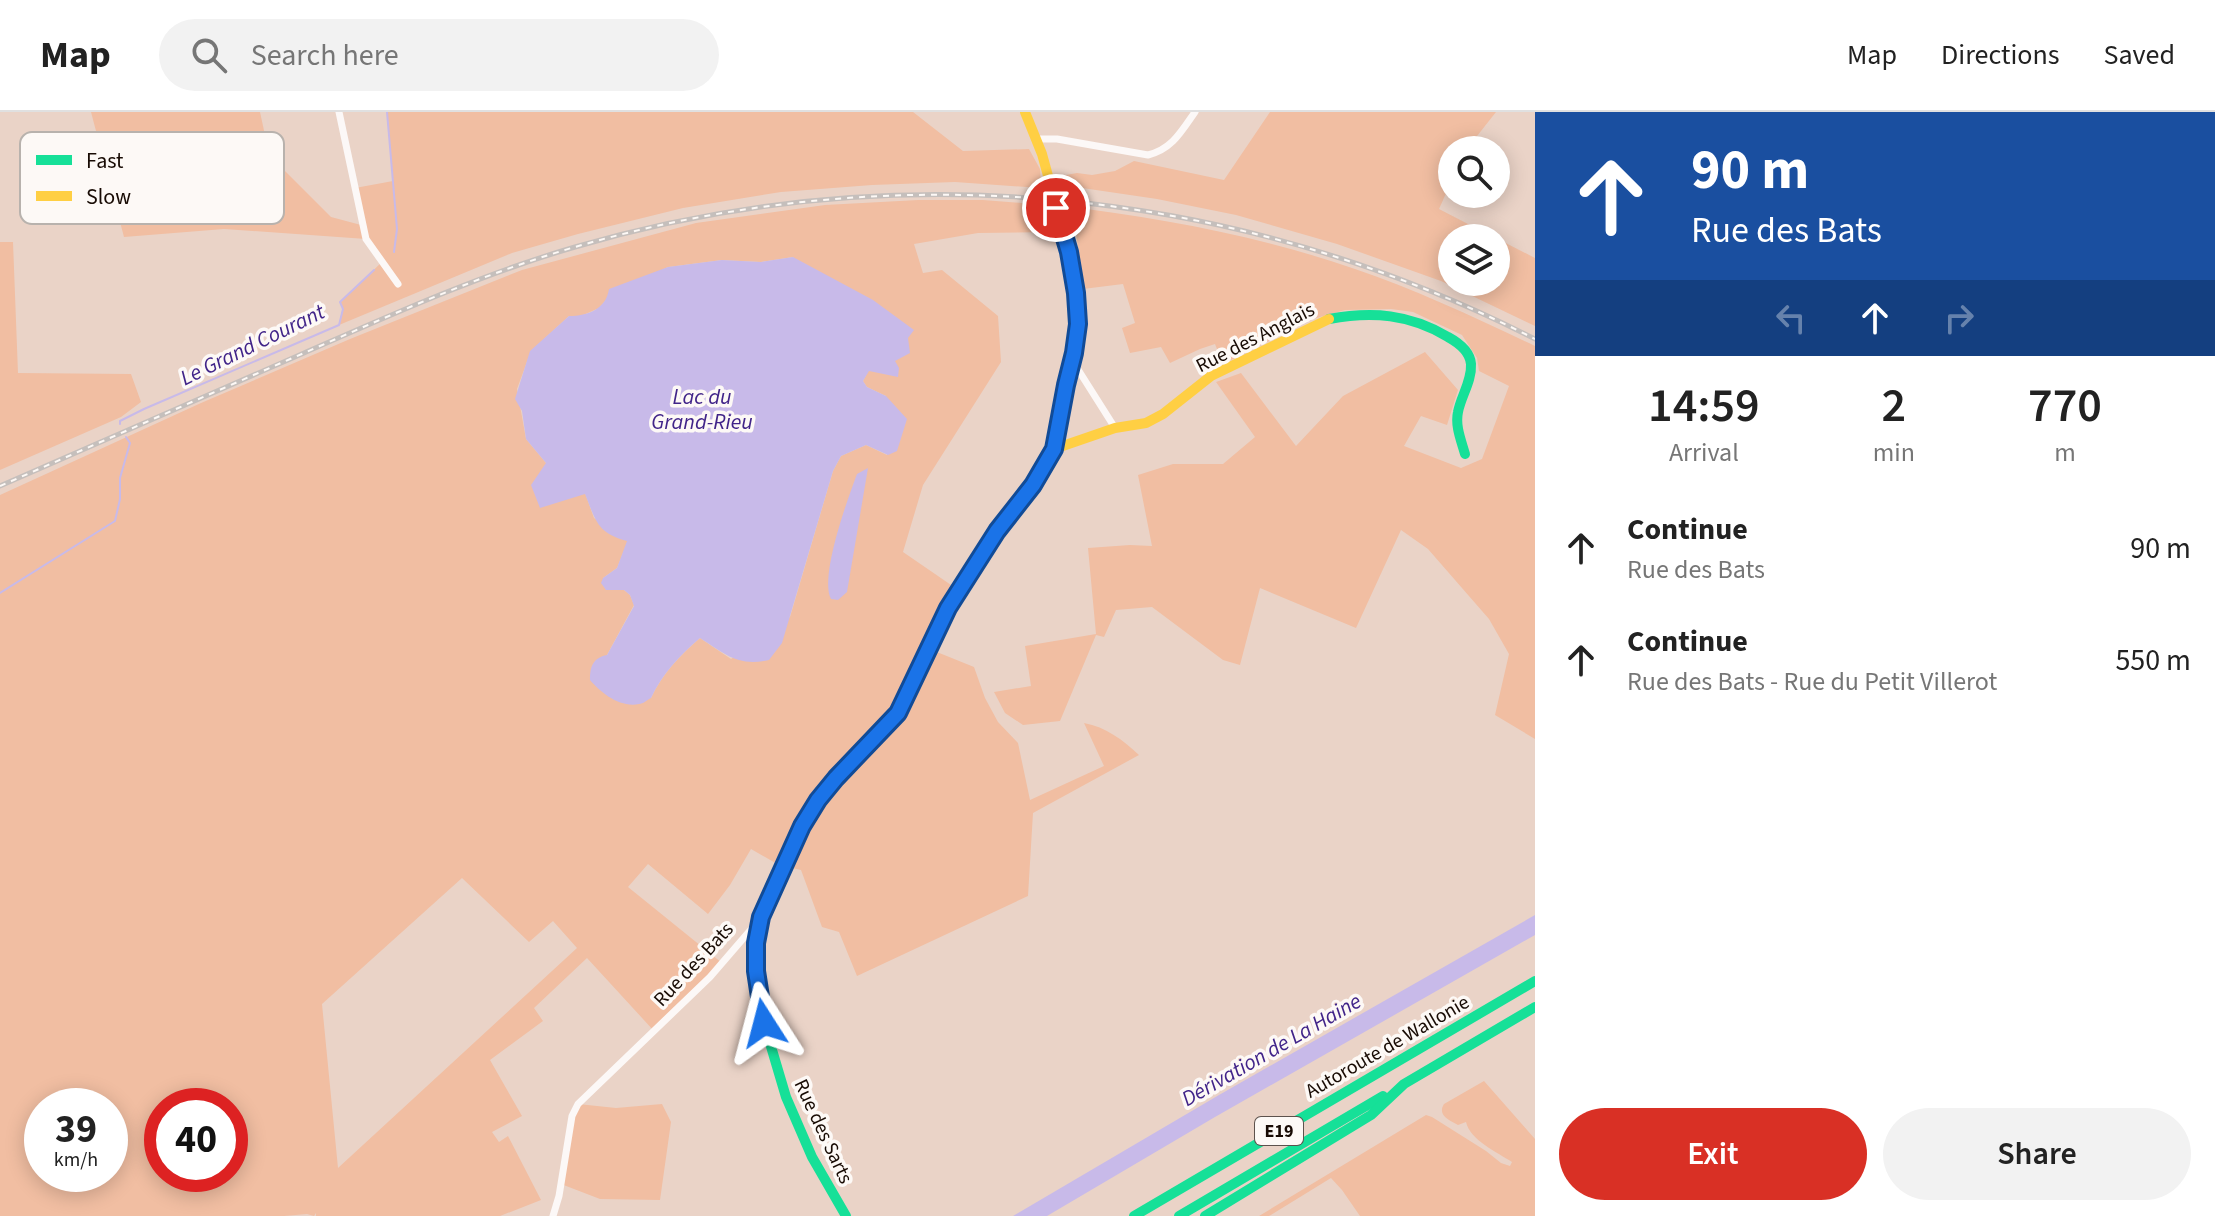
<!DOCTYPE html>
<html lang="en">
<head>
<meta charset="utf-8">
<style>
	body { margin:0; font-family:"Source Sans 3",sans-serif; background:#f2f2f2; color:#222; height:100vh; display:flex; flex-direction:column; font-size:30px; white-space:nowrap }
	* { box-sizing:border-box; margin:0 }
	p { font-size:26px; color:#767676 }
	.icon { flex:none; width:44px; height:44px; fill:none; stroke:currentColor; stroke-width:2; stroke-linecap:round; stroke-linejoin:round }
	.map { position:relative; flex:1; overflow:hidden }
	.sheet { display:flex; flex-direction:column; background:#fff; width:680px }
	.sheet>* { flex:none }
	.guide { background:#1a4fa0; color:#fff; overflow:hidden }
	.fabs { position:absolute; left:1438px; top:24px; display:grid; gap:16px }
	.fabs a { display:grid; place-items:center; width:72px; height:72px; border-radius:50%; background:#fff; box-shadow:0 4px 20px #0003; font-size:40px }
	.speed { position:absolute; left:24px; top:976px; display:flex; gap:16px; font-size:40px; font-weight:700; text-align:center }
	.speed>* { display:grid; place-content:center; width:104px; height:104px; border-radius:50%; background:#fff; box-shadow:0 4px 20px #0003; line-height:1 }
	.speed small { font-size:20px; font-weight:400 }
	.speed .limit { border:12px solid #d22; background:#fff; color:#111 }
	.pin { position:absolute; display:grid; place-items:center; width:68px; height:68px; color:#fff; margin:-34px; border:4px solid #fff; border-radius:50%; box-shadow:0 2px 8px #0007 }
	.me { position:absolute; width:88px; margin:-44px; rotate:351deg; stroke-linejoin:round; filter:drop-shadow(0 0 6px #0008) }
	.turn { display:flex; align-items:center; gap:28px; height:168px; padding:0 24px; font-size:36px }
	.turn .icon { width:104px; height:104px; stroke-width:2.5 }
	.turn b { display:block; font-size:56px; line-height:68px }
	.lanes { display:flex; align-items:center; height:76px; padding:0 24px; background:#0003; justify-content:center; gap:40px; direction:ltr }
	.lanes .off { opacity:.35 }
	.eta { display:flex; justify-content:space-evenly; align-items:center; height:136px; text-align:center }
	.eta b { font-size:48px; font-weight:600; line-height:56px }
	.action { display:flex; gap:16px; margin-top:auto; padding:16px 24px }
	.action a { flex:1; height:92px; border-radius:48px; background:#d93025; color:#fff; font-size:32px; font-weight:600; line-height:92px; text-align:center }
	.action a+a { background:#f2f2f2; color:#222 }
	ul { padding:0; list-style:none }
	li { display:flex; align-items:center; gap:24px; height:112px; padding:0 24px }
	li div { flex:1 }
	li b { display:block; font-size:30px }
	li em { font-style:normal }
	header { display:flex; align-items:center; gap:48px; box-sizing:border-box; height:112px; padding:0 40px; background:#fff; border-bottom:2px solid #e0e0e0 }
	header strong { font-size:38px }
	nav { display:flex; gap:44px; margin-inline-start:auto; font-size:28px }
	.search { width:560px; height:72px; background:#f2f2f2; display:flex; align-items:center; gap:20px; box-sizing:border-box; padding:0 28px; border-radius:44px; color:#767676; font-size:30px }
	main { display:flex; flex:1; min-height:0 }
	.map>svg:first-child { display:block }
	.green { fill:#f1bea2; fill-rule:evenodd }
	.water { fill:#c8bae9 }
	.lines { fill:none; stroke-linecap:round; stroke-linejoin:round }
	.stream { stroke:#c8bae9; stroke-width:2 }
	.street { stroke:#fcf8f7; stroke-width:7 }
	.fast { stroke:#16e098; stroke-width:10 }
	.slow { stroke:#ffcf43; stroke-width:10 }
	.rail-casing { stroke:#c5bfbc; stroke-width:5 }
	.rail { stroke:#fdf9f6; stroke-width:2; stroke-dasharray:6; stroke-linecap:butt }
	.route-casing { stroke:#114b97; stroke-width:20 }
	.route { stroke:#1a73e8; stroke-width:14 }
	.labels { text-anchor:middle; stroke-width:7; stroke-linejoin:round; paint-order:stroke }
	.shield { fill:#fdf9f6; stroke:#5d524d; stroke-width:2 }
	.shield-label { font-size:18px; font-weight:bold; fill:#180b04 }
	.street-label { font-size:20px; fill:#180b04; stroke:#fdf9f6 }
	.water-label { font-size:22px; font-style:italic; fill:#412489; stroke:#fdf9f6 }
	.key { fill:#fdf9f6; stroke:#b8b2ad; stroke-width:2 }
	.key-label { font-size:22px; fill:#180b04 }
</style>
</head>
<body>
<header>
<strong>Map</strong>
<div class="search"><svg class="icon" aria-label="search" viewBox="0 0 24 24"><circle cx="10" cy="10" r="6"/><path d="M15 15l6 6"/></svg>Search here</div>
<nav><a>Map</a><a>Directions</a><a>Saved</a></nav>
</header>
<main>
<div class="map">
<svg width="1535" height="1104" viewBox="0 0 1535 1104">
	<rect width="100%" height="100%" fill="#ead3c7"/>
	<g class="green">
		<path d="M91 0H260L268 37 285 59 331 105 361 113 355 76 393 69 387 0H913L963 39 1029 37 1040 57 1041 76 955 70 872 73 781 80 683 96 578 122 512 141 339 213 343 198 340 190 382 150 366 127 224 117 124 125Z"/>
		<path d="M1270 0H1496L1466 38H1452V68L1439 97 1495 126H1452V170H1496V126L1535 146V214L1441 169 1337 132 1236 103 1157 87 1062 73 1066 63 1077 61 1092 63 1115 59 1134 49 1224 68Z"/>
		<path d="M918 88H983L1046 93 1052 120 978 121 914 132 923 161 942 158 998 204 1001 250 923 373 903 440 954 475 922 534 974 555 985 586 998 610 1018 631 1030 688 1104 654 1084 611C1106 615 1123 628 1139 643L1033 701 1028 784 857 864 839 820 822 815 801 758 779 753 751 737 730 773 708 802 648 752 628 775 722 851 654 919 587 846 534 896 543 909 490 948 522 1004 492 1020 499 1030 508 1024 541 1088 500 1104H316V1101L314 1104 307 1102 284 1104H0V383L201 291 350 227 522 158 696 111 825 93ZM793 145 868 259 863 269 867 275 886 284 887 343 866 333 841 344 833 359 790 505 731 547 700 526C680 543 662 562 651 586L607 543 634 493 630 483 624 478H606L603 466 617 456 628 429 594 406 585 381 546 351 526 327 517 277 531 239 569 204H581L599 196 607 187 668 155 722 148 761 150ZM462 766 529 830 553 809 577 836 338 1056 322 892ZM42 994H110V1062H42ZM162 994H230V1062H162Z"/>
		<path d="M1062 94C1161 106 1260 124 1355 157 1417 178 1476 206 1535 234V627L1495 603 1509 542 1489 507 1428 437 1401 418 1356 516 1260 476 1240 553 1223 548 1152 495 1116 498 1104 525 1096 523 1060 609 1023 613 1005 601 994 580 1031 574 1025 534 1096 522 1088 436 1130 433 1152 434 1138 363 1173 352H1223L1255 325 1216 270 1241 261 1296 334 1343 284 1425 240 1458 278 1447 313 1421 304 1404 334 1461 356 1482 347 1509 274 1479 259 1477 246 1462 223 1413 200 1391 197 1345 198 1313 207 1223 252 1215 232 1200 237 1170 251 1161 235 1130 241 1122 216 1135 211 1123 172 1083 177 1076 119H1068Z"/>
		<path d="M0 130H13L18 261 131 262 141 290 121 305 0 358Z"/>
		<path d="M1484 969 1535 1027V1104H1360L1342 1078 1331 1066 1269 1104H1259L1426 1003 1432 1005 1486 1039 1501 1051 1510 1054 1512 1050C1497 1040 1470 1028 1466 1010L1458 1013C1449 1008 1437 1003 1444 992Z"/>
		<path d="M578 992 616 996 662 992 671 1010 660 1088 600 1087 561 1072 572 1004Z"/>
	</g>
	<g class="water">
		<path d="M793 145 873 188 914 218 908 226 910 241 895 249 899 256 898 265 869 259 863 269 867 275 886 284 907 307 897 339 888 343 866 333 841 344 833 359 782 531 769 548C738 555 725 542 700 526 680 543 662 562 651 586 647 588 643 592 639 592 620 596 601 581 590 568 590 554 593 546 607 543L634 494 630 483 624 478H606L601 471 603 466 617 456 627 429C597 421 596 409 585 382L540 396 531 373 546 351 526 327 522 299 515 287 530 239 569 204C588 204 606 197 609 177L668 155 722 148 761 150Z"/>
		<path d="M868 356 847 480 838 488 831 487C819 465 848 386 857 362Z"/>
		<path d="M1535 803V823L1215 1005 1047 1104H1013L1219 983Z"/>
	</g>
	<g class="lines">
		<g class="stream">
			<path d="M387 0 397 117 394 140"/>
			<path d="M120 312V309L144 297 339 213 343 197 340 190 374 158"/>
			<path d="M0 481 115 409 120 387V366L130 331 126 325"/>
		</g>
		<g class="street">
			<path d="M339 0 366 127 398 172"/>
			<path d="M1036 27H1057L1148 43C1172 37 1181 20 1195 0"/>
			<path d="M1072 248 1115 316"/>
			<path d="M553 1104 559 1084 572 1004 578 992 710 865 760 807"/>
		</g>
		<g class="fast">
			<path d="M1329 207C1372 199 1410 202 1448 225 1459 231 1470 239 1471 252 1472 269 1461 284 1458 300 1455 314 1461 328 1465 342"/>
			<path d="M846 1104 812 1045 786 985 764 911 756 859V831L761 805 802 714 818 688 836 666 898 601 948 496 988 433"/>
			<path d="M1134 1104 1535 869"/>
			<path d="M1179 1104 1383 984"/>
			<path d="M1205 1104 1371 1003 1404 972 1535 895"/>
		</g>
		<g class="slow">
			<path d="M1054 337 1115 316 1146 311 1163 302 1211 264 1329 207"/>
			<path d="M988 433 1033 373 1054 337 1078 212 1076 181 1069 140 1042 42 1025 0"/>
		</g>
		<defs>
			<path id="rail" d="M0 374C101 330 203 285 304 241 393 202 482 162 575 135 897 41 1237 75 1535 227"/>
		</defs>
		<use href="#rail" class="rail-casing"/>
		<use href="#rail" class="rail"/>
	</g>
	<g class="lines">
		<defs>
			<path id="route" d="M764 911 756 859V831L761 805 802 714 818 688 836 666 898 601 948 496 997 419 1033 373 1054 337 1066 273 1074 241 1078 212 1076 181 1069 140 1056 96"/>
		</defs>
		<use href="#route" class="route-casing"/>
		<use href="#route" class="route"/>
	</g>
	<g class="labels">
		<rect class="shield" x="1255" y="1005" width="48" height="28" rx="6"/>
		<g class="shield-label">
			<text x="1279" y="1025">E19</text>
		</g>
		<g class="street-label">
			<text transform="translate(1255 225) rotate(-27)" y="7">Rue des Anglais</text>
			<text transform="translate(693 852) rotate(-47)" y="7">Rue des Bats</text>
			<text transform="translate(1387 934) rotate(-30)" y="7">Autoroute de Wallonie</text>
			<text transform="translate(824 1019) rotate(65)" y="7">Rue des Sarts</text>
		</g>
		<g class="water-label">
			<text transform="translate(252 232) rotate(-26)" y="8">Le Grand Courant</text>
			<text x="702" y="292">Lac du<tspan x="702" dy="25">Grand-Rieu</tspan></text>
			<text transform="translate(1271 937) rotate(-30)" y="8">Dérivation de La Haine</text>
		</g>
	</g>
	<rect x="20" y="20" width="264" height="92" rx="12" class="key"/>
	<rect x="36" y="43" width="36" height="10" fill="#16e098"/>
	<rect x="36" y="79" width="36" height="10" fill="#ffcf43"/>
	<g class="key-label">
		<text x="86" y="56">Fast</text>
		<text x="86" y="92">Slow</text>
	</g>
</svg>
<div class="fabs">
<a><svg class="icon" aria-label="search" viewBox="0 0 24 24"><circle cx="10" cy="10" r="6"/><path d="M15 15l6 6"/></svg></a>
<a><svg class="icon" aria-label="layers" viewBox="0 0 24 24"><path d="M12 4l9 5-9 5-9-5zM3 14l9 5 9-5"/></svg></a>
</div>
<div class="speed"><div>39<small>km/h</small></div><div class="limit">40</div></div>
<div class="pin" style="left:1056px;top:96px;background:#d93025"><svg class="icon" aria-label="arrive" viewBox="0 0 24 24"><path d="M6 21V4h12l-3 4 3 4H6"/></svg></div>
<svg class="me" style="left:764px;top:911px" viewBox="-20 -20 40 40"><path d="M0-17L14 15 0 8-14 15z" fill="#1a73e8" stroke="#fff" stroke-width="4"/></svg>
</div>
<section class="sheet">
<div class="guide">
<div class="turn"><svg class="icon" aria-label="ahead" viewBox="0 0 24 24"><path d="M12 20V5M6 11l6-6 6 6"/></svg><div><b>90 m</b>Rue des Bats</div></div>
<div class="lanes"><svg class="icon off" aria-label="left" viewBox="0 0 24 24"><path d="M17 20v-9H6M10 6l-5 5 5 5"/></svg><svg class="icon" aria-label="ahead" viewBox="0 0 24 24"><path d="M12 20V5M6 11l6-6 6 6"/></svg><svg class="icon off" aria-label="right" viewBox="0 0 24 24"><path d="M7 20v-9h11M14 6l5 5-5 5"/></svg></div>
</div>
<div class="eta">
<div><b>14:59</b><p>Arrival</p></div>
<div><b>2</b><p>min</p></div>
<div><b>770</b><p>m</p></div>
</div>
<ul>
<li><svg class="icon" aria-label="ahead" viewBox="0 0 24 24"><path d="M12 20V5M6 11l6-6 6 6"/></svg><div><b>Continue</b><p>Rue des Bats</p></div><em>90 m</em></li>
<li><svg class="icon" aria-label="ahead" viewBox="0 0 24 24"><path d="M12 20V5M6 11l6-6 6 6"/></svg><div><b>Continue</b><p>Rue des Bats - Rue du Petit Villerot</p></div><em>550 m</em></li>
</ul>
<div class="action"><a>Exit</a><a>Share</a></div>
</section>
</main>
</body>
</html>
